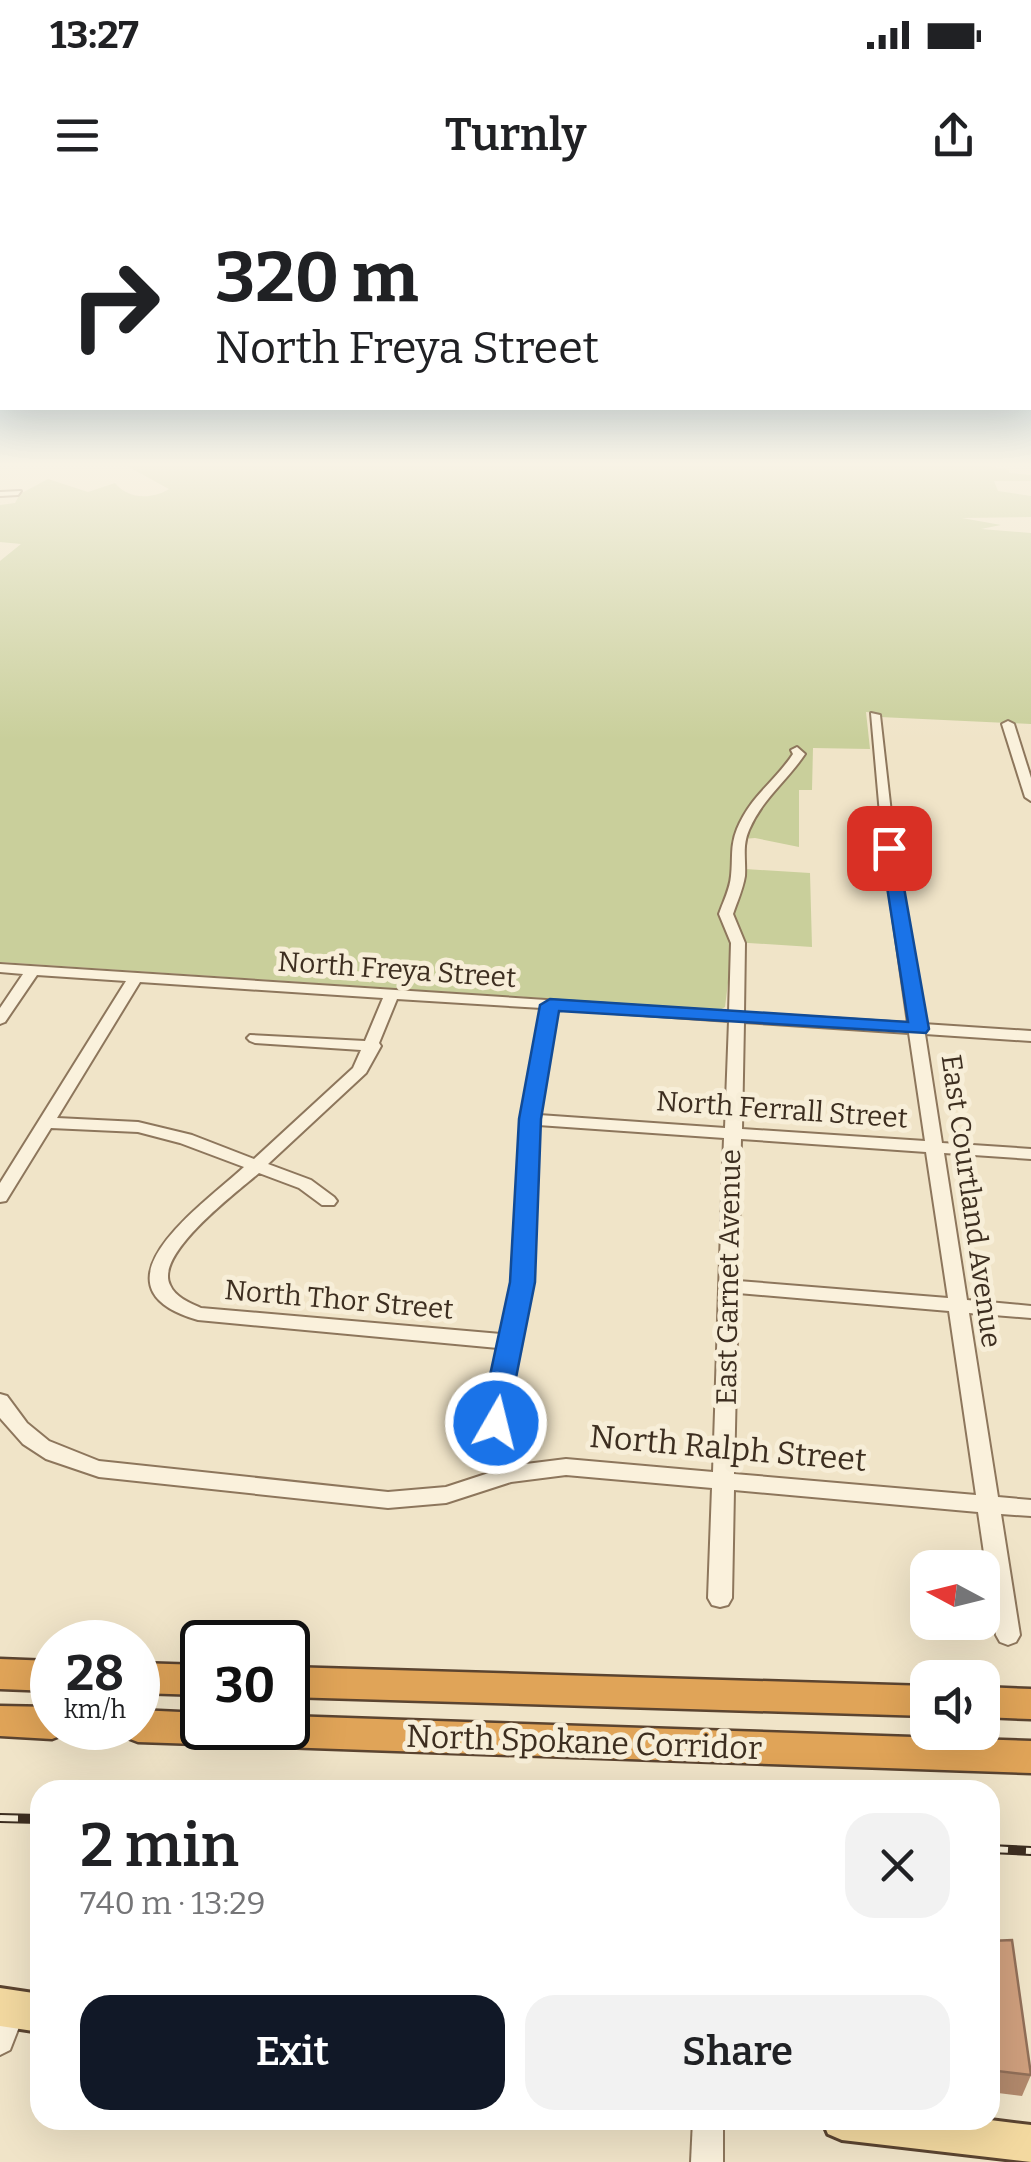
<!DOCTYPE html>
<html lang="en">
<head>
<meta charset="utf-8">
<style>
	body { margin:0; font-family:Bitter,serif; background:#f2f2f2; color:#202124; height:100vh; display:flex; flex-direction:column; font-size:38px; white-space:nowrap }
	* { box-sizing:border-box; margin:0 }
	p { font-size:32px; color:#757577 }
	.icon { flex:none; width:55px; height:55px; fill:none; stroke:currentColor; stroke-width:2; stroke-linecap:round; stroke-linejoin:round }
	.map { position:relative; flex:1; overflow:hidden }
	.drawer { position:absolute; left:30px; top:1580px; width:970px; height:350px; display:flex; flex-direction:column; background:#fff; border-radius:30px; box-shadow:0 10px 40px #0002 }
	.drawer>* { flex:none }
	.hud { position:absolute; left:0px; top:0px; width:1032px; height:210px; box-shadow:0 10px 40px #0002; background:#fff; color:#202124; overflow:hidden }
	.needle { width:65px; rotate:277deg }
	.controls { position:absolute; left:910px; top:1350px; display:grid; gap:20px }
	.controls a { display:grid; place-items:center; width:90px; height:90px; border-radius:20px; background:#fff; box-shadow:0 10px 40px #0002; font-size:50px }
	.speed { position:absolute; left:30px; top:1420px; display:flex; gap:20px; font-size:50px; font-weight:700; text-align:center }
	.speed>* { display:grid; place-content:center; width:130px; height:130px; border-radius:50%; background:#fff; box-shadow:0 10px 40px #0002; line-height:1 }
	.speed small { font-size:25px; font-weight:400 }
	.speed .limit { border:5px solid #111; border-radius:15px; background:#fff; color:#111 }
	.pin { position:absolute; display:grid; place-items:center; width:85px; height:85px; color:#fff; margin:-42px; border-radius:20px; box-shadow:0 5px 15px #0006 }
	.me { position:absolute; width:110px; margin:-55px; rotate:8deg; stroke-linejoin:round; filter:drop-shadow(0 0 8px #0008) }
	.turn { display:flex; align-items:center; gap:35px; height:210px; padding:0 50px; font-size:45px }
	.turn .icon { width:130px; height:130px; stroke-width:2.5 }
	.turn b { display:block; font-size:70px; line-height:85px }
	.round { display:grid; place-items:center; flex:none; width:105px; height:105px; border-radius:30px; background:#f2f2f2 }
	.head { display:flex; align-items:center; justify-content:space-between; height:170px; padding:0 50px }
	h1 { font-size:60px; font-weight:600; line-height:75px }
	.action { display:flex; gap:20px; margin-top:auto; padding:20px 50px }
	.action a { flex:1; height:115px; border-radius:30px; background:#111827; color:#fff; font-size:40px; font-weight:600; line-height:115px; text-align:center }
	.action a+a { background:#f2f2f2; color:#202124 }
	.status { display:flex; justify-content:space-between; align-items:center; height:70px; padding:0 50px; background:#fff; direction:ltr }
	.status svg { height:28px; fill:currentColor }
	header { display:flex; justify-content:space-between; align-items:center; height:130px; padding:0 50px; background:#fff; font-size:45px; font-weight:600 }
	.map>svg:first-child { display:block }
	.green { fill:#c9cf9b }
	.lines { fill:none; stroke-linecap:round; stroke-linejoin:round }
	.minor-casing { stroke:#8d765c; stroke-width:4 }
	.major-casing { stroke:#5b4430; stroke-width:6 }
	.highway-casing { stroke:#5b4430; stroke-width:5 }
	.minor { fill:#faf1dc; fill-rule:evenodd }
	.major { fill:#f3d9a0; fill-rule:evenodd }
	.highway { fill:#e0a458; fill-rule:evenodd }
	.rail-casing { stroke:#3d2e20; stroke-width:10 }
	.rail { stroke:#f7eed8; stroke-width:6; stroke-dasharray:18; stroke-linecap:butt }
	.wall { fill:#b2896c }
	.building { fill:#cf9f7d; stroke:#916f58; stroke-width:2.5 }
	.route { fill:#1a73e8; stroke:#114b97; stroke-width:2.5 }
	.labels { text-anchor:middle; stroke-width:10; stroke-linejoin:round; paint-order:stroke }
	.street-label { font-size:28px; fill:#3d2e20; stroke:#f7eed8 }
	.near-street-label { font-size:32px; fill:#3d2e20; stroke:#f7eed8 }
</style>
</head>
<body>
<div class="status"><b>13:27</b><svg viewBox="0 0 49 12"><path d="M0 12V9h3v3zM5 12V6h3v6zM10 12V3h3v9zM15 12V0h3v12zM26 1h20v11H26zM47 4h2v5h-2z"/></svg></div>
<header><svg class="icon" aria-label="menu" viewBox="0 0 24 24"><path d="M4 6h16M4 12h16M4 18h16"/></svg>Turnly<svg class="icon" aria-label="share" viewBox="0 0 24 24"><path d="M12 15V3M7 8l5-5 5 5M5 13v7h14v-7"/></svg></header>
<div class="map">
<svg width="1031" height="1962" viewBox="0 0 1031 1962">
	<rect width="100%" height="100%" fill="#f0e4c8"/>
	<path class="green" d="M125 265H983L1009 270V273L1031 275V281H994L998 291 1031 296V317L962 318 1001 325 981 329 1031 333V524L880 517 878 513 866 512 870 549 813 548 812 590H799V647L755 638 743 639 745 669 810 673 812 747 733 742 725 807 720 810 0 762V361L21 344 0 342V305L15 303 20 294 48 279 88 292 115 283C128 299 151 300 169 289Z"/>
	<g class="lines">
		<defs>
			<g id="minor">
				<path d="M21 291 18 295 0 296V292Z"/>
				<path d="M871 513 880 515 895 648 923 824 1031 831V841L925 834 942 943 1031 949V959L944 953 967 1100 1031 1106V1118L969 1113 998 1297 1031 1300V1316L1001 1314 1020 1435 1016 1442 1008 1445 1000 1442 996 1435 978 1312 734 1290 732 1398 728 1405 720 1407 712 1405 708 1398 712 1288 566 1275 511 1282 446 1303 388 1308 99 1277 46 1259 23 1244 0 1218V1194L7 1196 27 1223 49 1241 99 1261 388 1292 446 1287 498 1270C482 1219 488 1198 498 1148L198 1120C83 1087 204 1004 244 967L180 943 138 932 51 928 6 1001 0 1002V983L126 781 37 775 5 822 0 824V808L23 774 0 772V764L729 812 731 743 719 714C723 702 730 689 731 676 733 659 730 646 737 629 751 595 774 583 793 554L791 550 797 547 805 554C787 581 762 599 749 630 742 646 746 659 745 676 743 689 737 702 733 714L745 743 744 813 908 823 883 648ZM140 782 383 798 365 841 250 835 247 838 250 841 255 843 361 850 353 868 254 959 192 935 138 922 57 918ZM397 799 542 808 522 919 513 1082 501 1134 201 1108C190 1103 175 1097 170 1085 154 1054 237 992 259 973L299 988 322 1005H334L337 1001 334 997 311 980 268 964 366 873 381 846 379 843ZM557 809 729 821 725 928 539 915ZM744 822 909 833 925 941 742 929ZM538 925 724 938 713 1272 566 1259 518 1265 510 1240 506 1207 531 1082ZM741 939 926 952 948 1098 738 1081ZM738 1093 949 1111 976 1295 734 1274Z"/>
				<path d="M1008 521 1014 524 1031 578V601L1025 597 1002 524Z"/>
				<path d="M11 1794 21 1799 26 1809 10 1850 0 1855V1800Z"/>
				<path d="M693 1920H723V1962H691Z"/>
			</g>
			<g id="major">
				<path d="M0 1788 40 1794V1832L0 1826Z"/>
				<path d="M822 1920H990L1031 1925V1962L842 1940 828 1934Z"/>
			</g>
			<g id="highway">
				<path d="M0 1459 52 1461V1491L0 1489Z"/>
				<path d="M138 1463 202 1465V1495L138 1493Z"/>
				<path d="M288 1467 928 1486V1516L288 1497Z"/>
				<path d="M982 1487 1031 1489V1519L982 1517Z"/>
				<path d="M0 1506 52 1507V1528H68L65 1534 52 1539 0 1536Z"/>
				<path d="M138 1510 202 1513V1528H288V1516L1031 1541V1573L138 1542 125 1537 121 1528H138Z"/>
			</g>
		</defs>
		<use href="#minor" class="minor-casing"/>
		<use href="#major" class="major-casing"/>
		<use href="#highway" class="highway-casing"/>
		<use href="#minor" class="minor"/>
		<use href="#major" class="major"/>
		<use href="#highway" class="highway"/>
		<defs>
			<g id="rail">
				<path d="M0 1618 40 1619"/>
				<path d="M990 1649 1031 1651"/>
			</g>
		</defs>
		<use href="#rail" class="rail-casing"/>
		<use href="#rail" class="rail"/>
	</g>
	<path class="wall" d="M990 1741 1031 1875 1022 1896 990 1892Z"/>
	<path class="building" d="M1012 1740 1031 1875 997 1871 994 1841 990 1840V1741Z"/>
	<linearGradient id="sky" x2="0" y2="1"><stop stop-color="#8fbad6"/><stop offset="0.49" stop-color="#f8f3e6"/><stop offset="1" stop-color="#f8f3e6" stop-opacity="0"/></linearGradient>
	<rect width="1031" height="540" fill="url(#sky)"/>
	<path class="route" d="M889 643 897 648 929 829 926 833 559 811 541 919 535 1082 510 1208 506 1230H487L483 1208 510 1082 519 919 540 805 550 799 908 822 881 648Z"/>
	<g class="labels">
		<g class="street-label">
			<text transform="translate(397 769) rotate(4)" y="10">North Freya Street</text>
			<text transform="translate(782 909) rotate(4)" y="10">North Ferrall Street</text>
			<text transform="translate(972 1001) rotate(82)" y="10">East Courtland Avenue</text>
			<text transform="translate(728 1077) rotate(-89)" y="10">East Garnet Avenue</text>
			<text transform="translate(339 1099) rotate(5)" y="10">North Thor Street</text>
		</g>
		<g class="near-street-label">
			<text transform="translate(728 1248) rotate(5)" y="11">North Ralph Street</text>
			<text transform="translate(584 1542) rotate(2)" y="11">North Spokane Corridor</text>
		</g>
	</g>
</svg>
<div class="controls">
<a><svg class="needle" viewBox="-14 -14 28 28"><path d="M0-13l5 13h-10z" fill="#e53935"/><path d="M0 13l5-13h-10z" fill="#757577"/></svg></a>
<a><svg class="icon" aria-label="sound" viewBox="0 0 24 24"><path d="M4 9h4l5-4v14l-5-4H4zM17 9q2 3 0 6"/></svg></a>
</div>
<div class="speed"><div>28<small>km/h</small></div><div class="limit">30</div></div>
<div class="pin" style="left:889px;top:648px;background:#d93025"><svg class="icon" aria-label="arrive" viewBox="0 0 24 24"><path d="M6 21V4h12l-3 4 3 4H6"/></svg></div>
<svg class="me" style="left:496px;top:1223px" viewBox="-20 -20 40 40"><circle r="17" fill="#1a73e8" stroke="#fff" stroke-width="3"/><path d="M0-11L8 9 0 5-8 9z" fill="#fff"/></svg>
<div class="hud">
<div class="turn"><svg class="icon" aria-label="right" viewBox="0 0 24 24"><path d="M7 20v-9h11M14 6l5 5-5 5"/></svg><div><b>320 m</b>North Freya Street</div></div>
</div>
<section class="drawer">
<div class="head"><div><h1>2 min</h1><p>740 m · 13:29</p></div><a class="round"><svg class="icon" aria-label="close" viewBox="0 0 24 24"><path d="M6 6l12 12M18 6L6 18"/></svg></a></div>
<div class="action"><a>Exit</a><a>Share</a></div>
</section>
</div>
</body>
</html>
